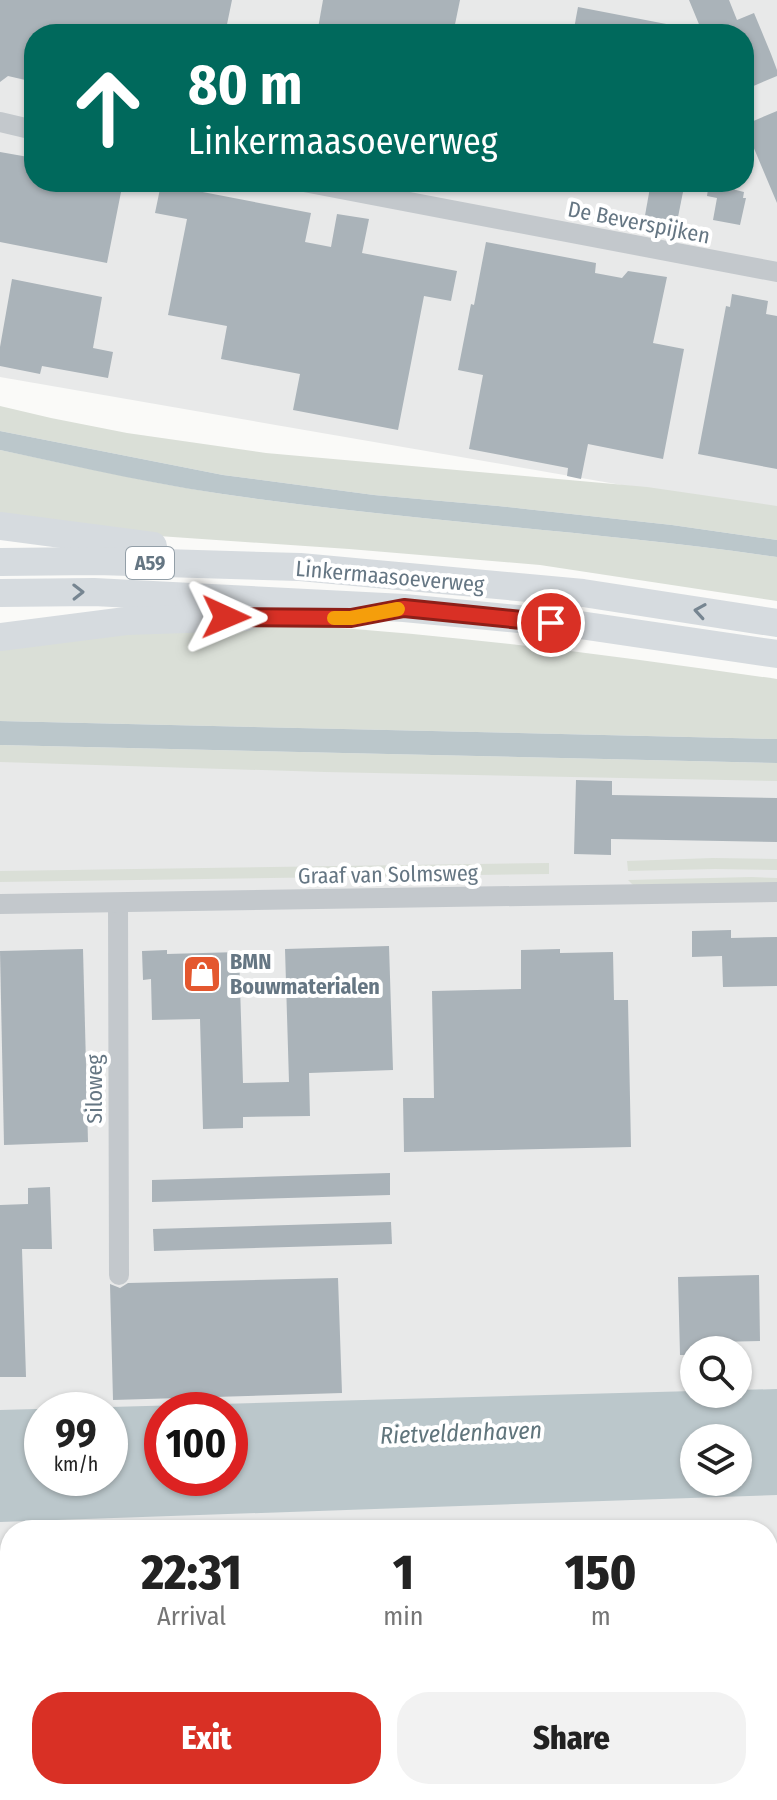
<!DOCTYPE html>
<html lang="en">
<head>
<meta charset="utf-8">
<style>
	body { margin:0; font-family:"Fira Sans Condensed",sans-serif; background:#f2f2f2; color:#222; height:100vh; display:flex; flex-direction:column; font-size:30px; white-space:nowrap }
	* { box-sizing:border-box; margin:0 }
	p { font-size:26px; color:#767676 }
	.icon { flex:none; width:44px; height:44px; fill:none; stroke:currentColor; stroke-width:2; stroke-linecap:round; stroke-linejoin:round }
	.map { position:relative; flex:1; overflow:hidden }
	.details { position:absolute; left:0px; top:1520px; width:778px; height:280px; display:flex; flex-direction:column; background:#fff; border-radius:32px 32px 0 0; box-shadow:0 2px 6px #0004 }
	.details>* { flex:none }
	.banner { position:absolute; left:24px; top:24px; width:730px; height:168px; border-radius:32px; box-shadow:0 2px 6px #0004; background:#00695c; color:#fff; overflow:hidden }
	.tools { position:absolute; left:680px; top:1336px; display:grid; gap:16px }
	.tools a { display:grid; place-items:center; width:72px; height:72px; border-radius:50%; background:#fff; box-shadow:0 2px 6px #0004; font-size:40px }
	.speed { position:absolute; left:24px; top:1392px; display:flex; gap:16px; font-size:40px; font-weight:700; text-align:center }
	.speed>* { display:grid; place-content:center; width:104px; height:104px; border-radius:50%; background:#fff; box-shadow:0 2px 6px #0004; line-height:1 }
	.speed small { font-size:20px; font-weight:400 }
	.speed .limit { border:12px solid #d22; background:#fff; color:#111 }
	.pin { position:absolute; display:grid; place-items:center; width:68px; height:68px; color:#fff; margin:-34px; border:4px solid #fff; border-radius:50%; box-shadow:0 2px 8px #0007 }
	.me { position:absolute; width:88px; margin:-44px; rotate:91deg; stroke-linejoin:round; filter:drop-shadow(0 0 6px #0008) }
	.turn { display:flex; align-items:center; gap:28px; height:168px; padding:0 32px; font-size:36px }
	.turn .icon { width:104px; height:104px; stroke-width:2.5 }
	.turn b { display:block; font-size:56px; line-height:68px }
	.eta { display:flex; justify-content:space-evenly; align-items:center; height:136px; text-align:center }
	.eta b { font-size:48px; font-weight:800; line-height:56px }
	.primary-button { display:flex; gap:16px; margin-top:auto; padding:16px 32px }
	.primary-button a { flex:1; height:92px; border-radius:32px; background:#d93025; color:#fff; font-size:32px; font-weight:800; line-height:92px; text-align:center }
	.primary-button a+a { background:#f2f2f2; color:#222 }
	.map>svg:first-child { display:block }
	.built { fill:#e8e9e9; fill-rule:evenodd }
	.green { fill:#dadfd7 }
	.water { fill:#bbc7cb; fill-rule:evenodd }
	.building { fill:#aab3b9 }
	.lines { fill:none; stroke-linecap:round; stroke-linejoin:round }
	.minor { stroke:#c3c8cc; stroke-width:20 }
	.highway { stroke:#d6dbdf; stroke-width:28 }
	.oneway { stroke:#768591 }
	.route-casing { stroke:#8d1f18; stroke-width:20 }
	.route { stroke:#d93025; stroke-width:14 }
	.slow { stroke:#f59e0b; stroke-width:14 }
	.labels { text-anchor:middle; stroke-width:8; stroke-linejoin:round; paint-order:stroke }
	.shield { fill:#fff; stroke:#939fa8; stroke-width:2 }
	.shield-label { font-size:20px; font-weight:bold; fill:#657683 }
	.street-label { font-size:22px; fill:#657683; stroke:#fff }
	.poi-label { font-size:22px; font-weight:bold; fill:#657683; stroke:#fff; text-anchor:start }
	.water-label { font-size:24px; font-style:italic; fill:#60757c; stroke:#fff }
</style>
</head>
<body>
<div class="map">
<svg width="777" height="1800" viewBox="0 0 777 1800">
	<rect width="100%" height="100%" fill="#fafaf8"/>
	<g class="built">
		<path d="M0 0H777V512L0 377ZM34 34H744V182H34Z"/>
		<path d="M0 756 777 772V1800H0ZM694 1350H738V1394H694ZM42 1410H110V1478H42ZM162 1410H230V1478H162ZM694 1438H738V1482H694ZM10 1530H768V1790H10Z"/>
	</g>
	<g class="green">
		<path d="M0 406 51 418 127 433 266 453 647 487 777 506V540L672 525 498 506 374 495 223 475 0 431Z"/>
		<path d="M0 450C83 467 166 487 251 498 426 522 602 532 777 557V601L540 565 349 549 144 535 0 513Z"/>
		<path d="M310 626C467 636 622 657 777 679V739L0 721V648L195 627Z"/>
		<path d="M0 745 777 763V781L325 772 0 762Z"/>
		<path d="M713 858 777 859V870L715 869 628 871 627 861Z"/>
		<path d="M549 863V874L0 882V871Z"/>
		<path d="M751 877 777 878V884L633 885 628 880Z"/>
	</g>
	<g class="water">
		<path d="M0 431 223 475 374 495 498 506 672 525 777 540V557C602 532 426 522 251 498 166 487 83 468 0 450Z"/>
		<path d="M0 721 777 739V763L0 745Z"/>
		<path d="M777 1389V1495L0 1522V1410L694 1391V1394H738V1390ZM42 1410H110V1478H42ZM162 1410H230V1478H162ZM694 1438H738V1482H694Z"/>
	</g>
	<g class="building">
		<path d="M0 0H232L225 34H34V82L8 76 0 82Z"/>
		<path d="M323 0H460L453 34H317Z"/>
		<path d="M689 0H729L737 20 754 13 771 54 777 70V76L744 90V34H703Z"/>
		<path d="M578 7 687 28 686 34H573Z"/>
		<path d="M777 111V203L753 146 750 159 744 158V125Z"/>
		<path d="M0 152 34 158V182H123L107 263 0 242Z"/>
		<path d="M651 182H685L676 227 644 221Z"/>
		<path d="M709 182H733L732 189 744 192 743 198H746L740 225 713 220 717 198 707 196Z"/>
		<path d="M161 184 311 213 305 242 331 247 337 214 369 219 362 253 457 271 451 301 424 296 398 430 293 410 300 374 221 359 227 326 168 315 187 219 155 213Z"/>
		<path d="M486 242 596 263 595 273 622 278 628 271 667 277 653 343 684 349 663 459 588 444 581 479 567 476 568 468 469 449 483 375 458 370 471 304 474 305Z"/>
		<path d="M12 279 102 297 93 348 113 352 108 378 42 366 40 374 0 366V347Z"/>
		<path d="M732 294 768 301 766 314 777 316V469L698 454 726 306 730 307Z"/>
		<path d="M576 780 612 781V795L777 798V842L611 839V855L574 854Z"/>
		<path d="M731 930V938L777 937V986L723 987 722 956 692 957V931Z"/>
		<path d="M389 946 393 1070 309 1073 310 1116 243 1117V1128L203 1129 200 1019 152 1020 151 979 143 980 142 951 167 950V954L239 952 243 1083 289 1082 285 949Z"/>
		<path d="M83 949 88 1142 4 1145 0 951Z"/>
		<path d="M560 949V953L613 952 614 1000H628L631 1147 404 1152 403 1098H434L432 991 521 989V950Z"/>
		<path d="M390 1173V1195L152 1202V1180Z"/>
		<path d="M50 1187 52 1249H22L26 1377H0V1205L28 1204V1188Z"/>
		<path d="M391 1222 392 1244 154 1251 153 1229Z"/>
		<path d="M759 1275 760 1341 717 1342V1350H694V1355H680L678 1277Z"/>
		<path d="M338 1278 342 1393 113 1400 110 1284 120 1288 128 1283Z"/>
	</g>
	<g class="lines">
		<g class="minor">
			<path d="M0 122 34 130"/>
			<path d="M304 182 777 272"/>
			<path d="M118 903 119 1275"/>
			<path d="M0 904 777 892"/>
			<path d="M768 1673H777"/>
			<path d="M347 1800 351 1790"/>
		</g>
		<g class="highway">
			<path d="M0 526 153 546"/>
			<path d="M0 562 97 561 300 567 583 593 777 623"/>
			<path d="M0 593 94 592 404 608 580 625 777 654"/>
			<path d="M0 637 126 621 246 617"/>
		</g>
	</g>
	<defs><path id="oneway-chevron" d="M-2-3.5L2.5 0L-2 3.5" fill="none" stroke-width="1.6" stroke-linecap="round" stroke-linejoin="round" transform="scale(2)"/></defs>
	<g class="oneway">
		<use href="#oneway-chevron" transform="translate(78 592) rotate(-1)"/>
		<use href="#oneway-chevron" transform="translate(700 611) rotate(-171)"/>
	</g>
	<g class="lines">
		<defs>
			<path id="route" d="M226 617 351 618 404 608 551 623"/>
		</defs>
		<use href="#route" class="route-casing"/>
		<use href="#route" class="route"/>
		<path class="slow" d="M334 618H351L398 609"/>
	</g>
	<defs>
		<symbol id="shop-square" viewBox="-11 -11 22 22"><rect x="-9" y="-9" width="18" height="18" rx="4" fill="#e4572e" stroke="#fff"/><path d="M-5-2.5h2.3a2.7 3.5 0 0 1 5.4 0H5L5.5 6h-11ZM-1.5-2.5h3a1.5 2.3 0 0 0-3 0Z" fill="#fff"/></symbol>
	</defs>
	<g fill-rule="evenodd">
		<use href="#shop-square" x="180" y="952" width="44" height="44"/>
	</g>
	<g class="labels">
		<rect class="shield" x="126" y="547" width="48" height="32" rx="6"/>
		<g class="shield-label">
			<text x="150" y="570">A59</text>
		</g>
		<g class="street-label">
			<text transform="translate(639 222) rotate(11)" y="8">De Beverspijken</text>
			<text transform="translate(390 576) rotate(5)" y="8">Linkermaasoeverweg</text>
			<text transform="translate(388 874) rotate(-1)" y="8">Graaf van Solmsweg</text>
			<text transform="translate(94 1089) rotate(-90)" y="8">Siloweg</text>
		</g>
		<g class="poi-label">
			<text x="230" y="969">BMN<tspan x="230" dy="25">Bouwmaterialen</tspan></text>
		</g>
		<g class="water-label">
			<text transform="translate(461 1433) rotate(-2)" y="8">Rietveldenhaven</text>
		</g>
	</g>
</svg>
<div class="tools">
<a><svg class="icon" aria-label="search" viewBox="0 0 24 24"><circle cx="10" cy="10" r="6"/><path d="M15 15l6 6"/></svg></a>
<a><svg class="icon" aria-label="layers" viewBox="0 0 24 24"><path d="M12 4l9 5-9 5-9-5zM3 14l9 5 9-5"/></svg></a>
</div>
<div class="speed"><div>99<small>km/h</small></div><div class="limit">100</div></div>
<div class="pin" style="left:551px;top:623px;background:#d93025"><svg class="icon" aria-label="arrive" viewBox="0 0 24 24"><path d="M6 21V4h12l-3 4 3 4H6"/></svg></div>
<svg class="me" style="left:226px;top:617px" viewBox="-20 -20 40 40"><path d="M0-17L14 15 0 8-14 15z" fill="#d93025" stroke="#fff" stroke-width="4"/></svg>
<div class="banner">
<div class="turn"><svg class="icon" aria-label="ahead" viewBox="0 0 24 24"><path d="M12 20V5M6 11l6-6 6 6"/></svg><div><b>80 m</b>Linkermaasoeverweg</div></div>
</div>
<section class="details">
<div class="eta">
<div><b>22:31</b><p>Arrival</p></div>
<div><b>1</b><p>min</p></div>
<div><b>150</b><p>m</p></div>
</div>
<div class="primary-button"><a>Exit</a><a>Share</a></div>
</section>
</div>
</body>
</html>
